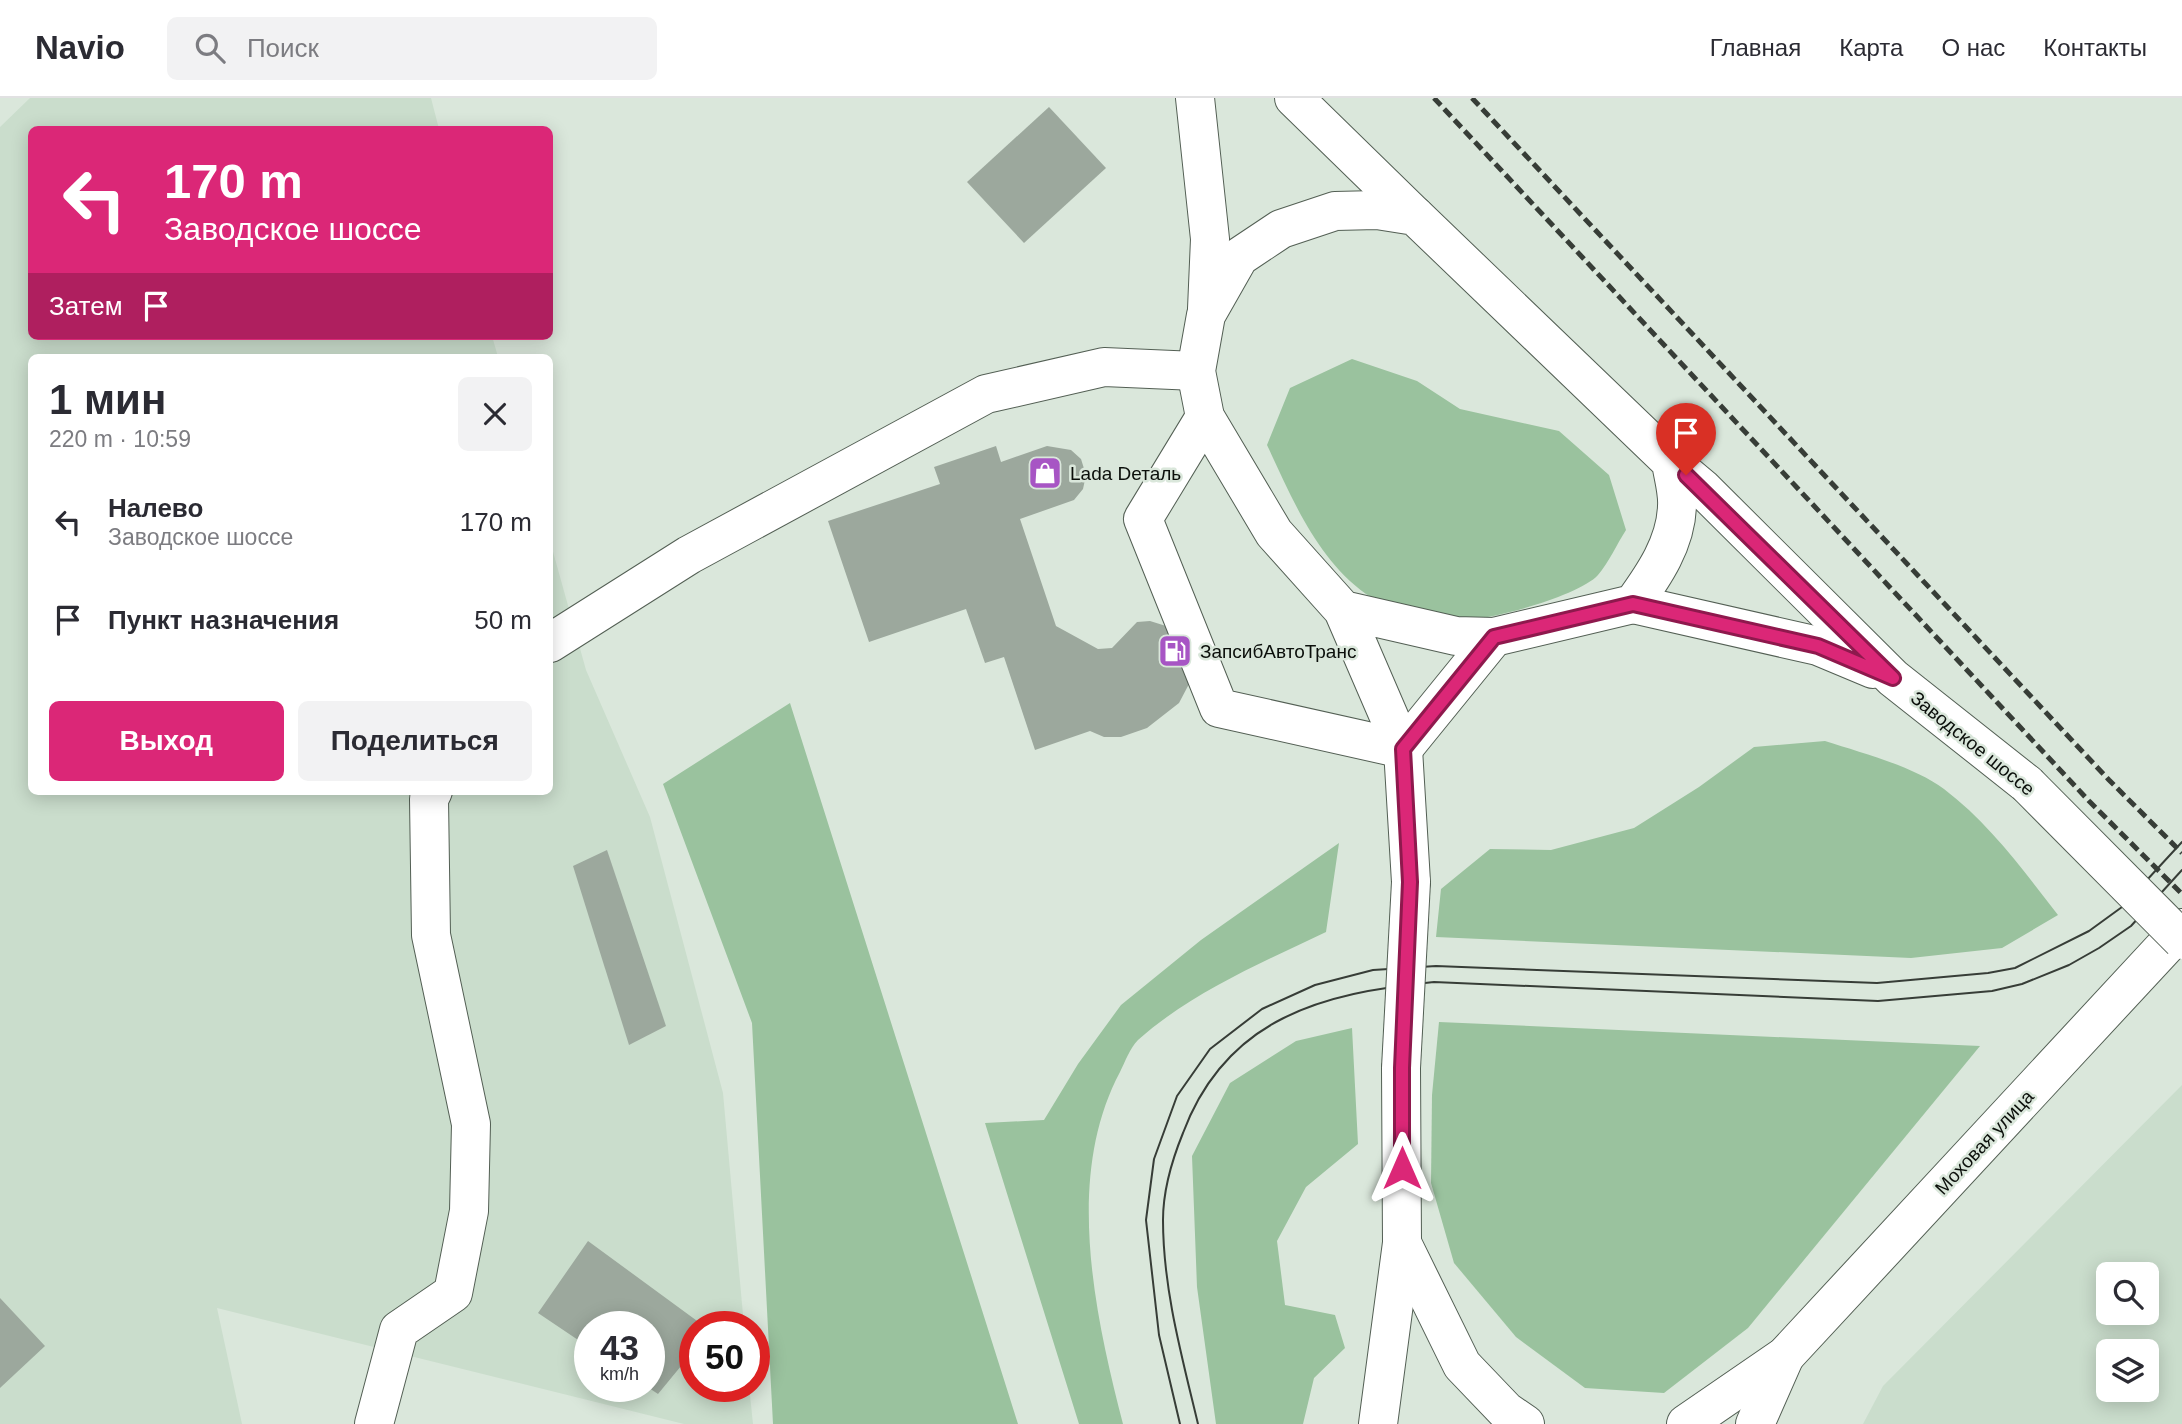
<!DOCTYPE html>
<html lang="ru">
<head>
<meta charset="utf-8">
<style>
	body { margin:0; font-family:Helvetica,sans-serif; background:#f2f2f3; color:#2b2b33; height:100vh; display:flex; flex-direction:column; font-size:26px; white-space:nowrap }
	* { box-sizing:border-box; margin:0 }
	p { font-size:23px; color:#7c7c81 }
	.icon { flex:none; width:38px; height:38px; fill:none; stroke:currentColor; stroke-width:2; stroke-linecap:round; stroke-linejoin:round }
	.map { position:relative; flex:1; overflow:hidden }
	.drawer { position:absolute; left:28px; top:256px; width:525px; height:441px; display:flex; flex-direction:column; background:#fff; border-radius:10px; box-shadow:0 4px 18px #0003 }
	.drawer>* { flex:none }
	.banner { position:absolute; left:28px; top:28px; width:525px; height:214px; border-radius:10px; box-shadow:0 4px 18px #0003; background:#db2777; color:#fff; overflow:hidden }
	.controls { position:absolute; left:2096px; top:1164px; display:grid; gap:14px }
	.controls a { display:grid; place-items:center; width:63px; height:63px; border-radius:10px; background:#fff; box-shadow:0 4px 18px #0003; font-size:35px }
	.speed { position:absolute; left:574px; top:1213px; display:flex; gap:14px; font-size:35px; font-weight:700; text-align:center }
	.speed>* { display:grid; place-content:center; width:91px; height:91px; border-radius:50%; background:#fff; box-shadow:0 4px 18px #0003; line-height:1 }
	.speed small { font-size:18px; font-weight:400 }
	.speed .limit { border:10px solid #d22; background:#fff; color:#111 }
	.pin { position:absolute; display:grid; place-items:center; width:60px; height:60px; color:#fff; margin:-72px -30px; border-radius:50% 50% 50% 0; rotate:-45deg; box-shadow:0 0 7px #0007 }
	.pin .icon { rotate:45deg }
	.me { position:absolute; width:77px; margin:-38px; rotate:0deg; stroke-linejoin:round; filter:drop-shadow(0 0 5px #0008) }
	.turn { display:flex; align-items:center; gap:24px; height:147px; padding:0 21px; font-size:32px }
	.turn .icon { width:91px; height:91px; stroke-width:2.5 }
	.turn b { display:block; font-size:49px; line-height:60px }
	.then { display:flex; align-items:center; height:66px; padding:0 21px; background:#0003; gap:14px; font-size:26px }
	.round { display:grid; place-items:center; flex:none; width:74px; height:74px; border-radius:10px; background:#f2f2f3 }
	.head { display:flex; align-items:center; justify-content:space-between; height:119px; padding:0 21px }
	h1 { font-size:42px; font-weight:800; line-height:52px }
	.cta { display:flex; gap:14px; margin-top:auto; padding:14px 21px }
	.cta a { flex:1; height:80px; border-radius:10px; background:#db2777; color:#fff; font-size:28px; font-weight:800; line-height:80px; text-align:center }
	.cta a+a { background:#f2f2f3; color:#2b2b33 }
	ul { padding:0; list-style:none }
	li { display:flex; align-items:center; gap:21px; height:98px; padding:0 21px }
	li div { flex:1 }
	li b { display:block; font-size:26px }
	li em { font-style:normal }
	header { display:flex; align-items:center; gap:42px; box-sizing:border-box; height:98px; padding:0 35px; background:#fff; border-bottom:2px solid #e1e1e2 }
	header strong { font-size:33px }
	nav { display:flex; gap:38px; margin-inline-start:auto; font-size:24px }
	.search { width:490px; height:63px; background:#f2f2f3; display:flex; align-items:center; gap:18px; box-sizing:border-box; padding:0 24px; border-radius:10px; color:#7c7c81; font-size:26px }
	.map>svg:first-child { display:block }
	.built { fill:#caddcc; fill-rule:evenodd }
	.green { fill:#9ac29e }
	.building { fill:#9ca89d }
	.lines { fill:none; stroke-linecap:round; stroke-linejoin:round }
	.minor-casing { stroke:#535f54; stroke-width:40 }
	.major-casing { stroke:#535f54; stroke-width:40 }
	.minor { stroke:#fff; stroke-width:38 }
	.major { stroke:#fff; stroke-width:38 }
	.tram { stroke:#373d37; stroke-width:2 }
	.rail { stroke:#373d37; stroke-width:5; stroke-dasharray:10 5; stroke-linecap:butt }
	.major-bridge-casing { stroke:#535f54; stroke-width:40; stroke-linecap:butt }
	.major-bridge { stroke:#fff; stroke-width:38 }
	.route-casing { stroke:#8e194d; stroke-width:18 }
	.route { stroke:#db2777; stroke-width:12 }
	.labels { text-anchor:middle; stroke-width:5; stroke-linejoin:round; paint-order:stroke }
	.poi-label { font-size:19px; fill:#0b0f0b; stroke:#dae7db; text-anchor:start }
	.street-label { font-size:19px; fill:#0b0f0b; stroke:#dae7db }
</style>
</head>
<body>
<header>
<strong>Navio</strong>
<div class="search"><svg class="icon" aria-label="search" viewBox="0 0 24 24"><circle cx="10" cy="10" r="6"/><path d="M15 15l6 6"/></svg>Поиск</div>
<nav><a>Главная</a><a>Карта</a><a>О нас</a><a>Контакты</a></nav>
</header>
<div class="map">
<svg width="2182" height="1326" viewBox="0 0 2182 1326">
	<rect width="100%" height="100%" fill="#dae7db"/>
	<g class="built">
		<path d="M30 0H431L439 31 32 32V238H492L498 259H32V693H550V443L586 572 650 719 723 995 744 1228H695V1288H749L753 1326H684L217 1210 242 1326H0V29ZM590 1228H649V1288H590Z"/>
		<path d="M2182 987V1326H1863L1883 1288ZM2109 1176H2147V1214H2109ZM2109 1253H2147V1292H2109Z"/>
	</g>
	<g class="green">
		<path d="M1352 261 1417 283 1460 311 1559 333 1609 377 1626 432C1617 446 1609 464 1598 477 1580 497 1495 521 1469 521 1443 520 1387 510 1366 496 1316 460 1292 400 1267 347L1290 290Z"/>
		<path d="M790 605 1018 1326H773L752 925 663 686Z"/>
		<path d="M1825 643C1862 655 1913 668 1944 691 1990 726 2023 772 2058 817L2002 850 1911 860 1436 839 1441 791 1490 751 1551 752 1634 730 1699 689 1754 649Z"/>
		<path d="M1339 745 1326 834C1261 865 1192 894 1138 942 1130 950 1125 964 1120 974 1064 1079 1095 1217 1123 1326H1079L985 1025 1044 1022 1078 966 1121 907 1201 842Z"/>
		<path d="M1439 924 1980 948 1748 1230 1664 1295 1585 1290 1516 1239 1454 1165 1431 1085 1432 997Z"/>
		<path d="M1352 930 1358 1046 1306 1089 1277 1143 1285 1207 1335 1217 1345 1250 1314 1280 1303 1326H1216L1197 1189 1192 1058 1230 985 1296 943Z"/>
	</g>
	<g class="building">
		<path d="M1049 9 1106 70 1024 145 967 84Z"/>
		<path d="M996 348 1001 364 1047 348 1071 352 1081 361 1086 377 1083 391 1074 402 1020 421 1056 528 1098 551 1112 550 1137 524 1150 523 1166 528 1189 586 1179 605 1147 630 1121 639H1104L1090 633 1035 652 1004 559 985 565 966 511 869 544 828 423 940 386 934 369Z"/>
		<path d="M607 752 666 928 629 947 573 768Z"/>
		<path d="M588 1143 704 1228H695V1251L658 1296 646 1288H649V1228H590V1250L538 1215Z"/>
		<path d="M0 1200 45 1248 0 1290Z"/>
	</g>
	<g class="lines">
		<defs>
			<g id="minor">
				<path d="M1205 319 1143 421 1219 610 1403 651"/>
				<path d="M550 545 689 457 986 296 1104 269 1196 273"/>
				<path d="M374 1326 399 1232 453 1195 469 1113 471 1026 431 837 429 701 433 693"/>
			</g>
			<g id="major">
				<path d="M1195 0 1210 141 1207 211"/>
				<path d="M1294 0 1415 118"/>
				<path d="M1671 364 1702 390 1893 580 2027 686"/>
				<path d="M1633 506 1818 548 1873 571"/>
				<path d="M1343 512 1456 538 1494 539 1633 506C1654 477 1676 445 1677 408 1678 394 1673 378 1671 364L1415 118 1377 112 1335 113 1281 131 1239 159 1206 217 1196 273 1205 319 1274 435 1343 512 1403 651 1411 784"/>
				<path d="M1403 651 1494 539"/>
				<path d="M1402 1145 1462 1267 1506 1313 1525 1326"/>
				<path d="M1378 1326 1402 1145 1401 970"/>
				<path d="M1686 1326 1785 1258 2182 830"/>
				<path d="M1755 1326 1785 1258"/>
			</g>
		</defs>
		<use href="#minor" class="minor-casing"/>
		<use href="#major" class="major-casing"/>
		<use href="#minor" class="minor"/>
		<use href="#major" class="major"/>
		<g class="tram">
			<path d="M1180 1326 1159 1237 1146 1122 1154 1061 1177 998 1210 951 1262 911 1315 887 1373 872 1436 868 1877 885 1988 875 2015 870 2089 833 2122 809 2182 744"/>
			<path d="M1198 1326C1182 1259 1163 1191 1163 1122 1163 1092 1172 1062 1183 1035 1226 920 1322 895 1434 884L1878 903 1992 893 2022 886 2069 867 2099 850 2131 828 2182 772"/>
		</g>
		<g class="rail">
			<path d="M1434 0 2089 703 2182 796"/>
			<path d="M1472 0 2109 682 2182 755"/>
		</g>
		<defs>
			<g id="major-bridge">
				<path d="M2027 686 2182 842"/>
				<path d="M1401 970 1411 784"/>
			</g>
		</defs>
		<use href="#major-bridge" class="major-bridge-casing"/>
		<use href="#major-bridge" class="major-bridge"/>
	</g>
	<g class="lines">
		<defs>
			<path id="route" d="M1402 1070V970L1410 784 1403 651 1494 539 1633 506 1818 548 1893 580 1686 377"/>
		</defs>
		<use href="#route" class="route-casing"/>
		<use href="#route" class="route"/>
	</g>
	<defs>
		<symbol id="shop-square" viewBox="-11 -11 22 22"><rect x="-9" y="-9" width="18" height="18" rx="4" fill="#a755c4" stroke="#dae7db"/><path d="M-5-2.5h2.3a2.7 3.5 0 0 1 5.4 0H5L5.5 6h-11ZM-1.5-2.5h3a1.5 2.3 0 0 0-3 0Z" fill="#fff"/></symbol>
		<symbol id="fuel-square" viewBox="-11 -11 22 22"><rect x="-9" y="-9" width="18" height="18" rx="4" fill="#a755c4" stroke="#dae7db"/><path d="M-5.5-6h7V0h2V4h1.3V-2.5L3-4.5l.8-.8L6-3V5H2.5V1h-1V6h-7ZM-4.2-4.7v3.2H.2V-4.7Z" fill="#fff"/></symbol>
	</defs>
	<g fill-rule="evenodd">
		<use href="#shop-square" x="1026" y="356" width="38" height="38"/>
		<use href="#fuel-square" x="1156" y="534" width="38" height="38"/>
	</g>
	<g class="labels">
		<g class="poi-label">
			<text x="1070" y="382">Lada Dеталь</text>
			<text x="1200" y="560">ЗапсибАвтоТранс</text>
		</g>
		<g class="street-label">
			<text transform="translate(1973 645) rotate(39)" y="7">Заводское шоссе</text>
			<text transform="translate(1984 1044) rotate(-47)" y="7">Моховая улица</text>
		</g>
	</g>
</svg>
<div class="controls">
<a><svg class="icon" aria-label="search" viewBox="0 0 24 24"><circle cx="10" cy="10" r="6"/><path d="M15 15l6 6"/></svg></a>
<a><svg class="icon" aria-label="layers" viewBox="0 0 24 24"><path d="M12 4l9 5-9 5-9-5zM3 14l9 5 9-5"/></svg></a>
</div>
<div class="speed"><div>43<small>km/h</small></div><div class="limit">50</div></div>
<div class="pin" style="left:1686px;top:377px;background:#d93025"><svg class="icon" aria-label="arrive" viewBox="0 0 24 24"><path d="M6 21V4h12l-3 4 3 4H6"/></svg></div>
<svg class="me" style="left:1402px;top:1070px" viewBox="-20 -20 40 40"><path d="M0-17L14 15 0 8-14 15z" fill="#db2777" stroke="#fff" stroke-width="4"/></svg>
<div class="banner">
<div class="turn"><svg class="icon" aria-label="left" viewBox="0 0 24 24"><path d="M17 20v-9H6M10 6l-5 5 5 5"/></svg><div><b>170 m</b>Заводское шоссе</div></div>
<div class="then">Затем<svg class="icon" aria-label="arrive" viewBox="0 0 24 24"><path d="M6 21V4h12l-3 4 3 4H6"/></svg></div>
</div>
<section class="drawer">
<div class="head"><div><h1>1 мин</h1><p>220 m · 10:59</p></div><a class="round"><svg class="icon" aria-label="close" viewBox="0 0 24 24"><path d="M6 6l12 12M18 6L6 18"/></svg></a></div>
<ul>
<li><svg class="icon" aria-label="left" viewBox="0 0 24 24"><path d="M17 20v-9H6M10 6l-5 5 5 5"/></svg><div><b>Налево</b><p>Заводское шоссе</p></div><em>170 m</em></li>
<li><svg class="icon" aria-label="arrive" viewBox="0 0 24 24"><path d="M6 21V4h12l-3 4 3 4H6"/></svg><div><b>Пункт назначения</b></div><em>50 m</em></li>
</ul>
<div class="cta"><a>Выход</a><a>Поделиться</a></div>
</section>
</div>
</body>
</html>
